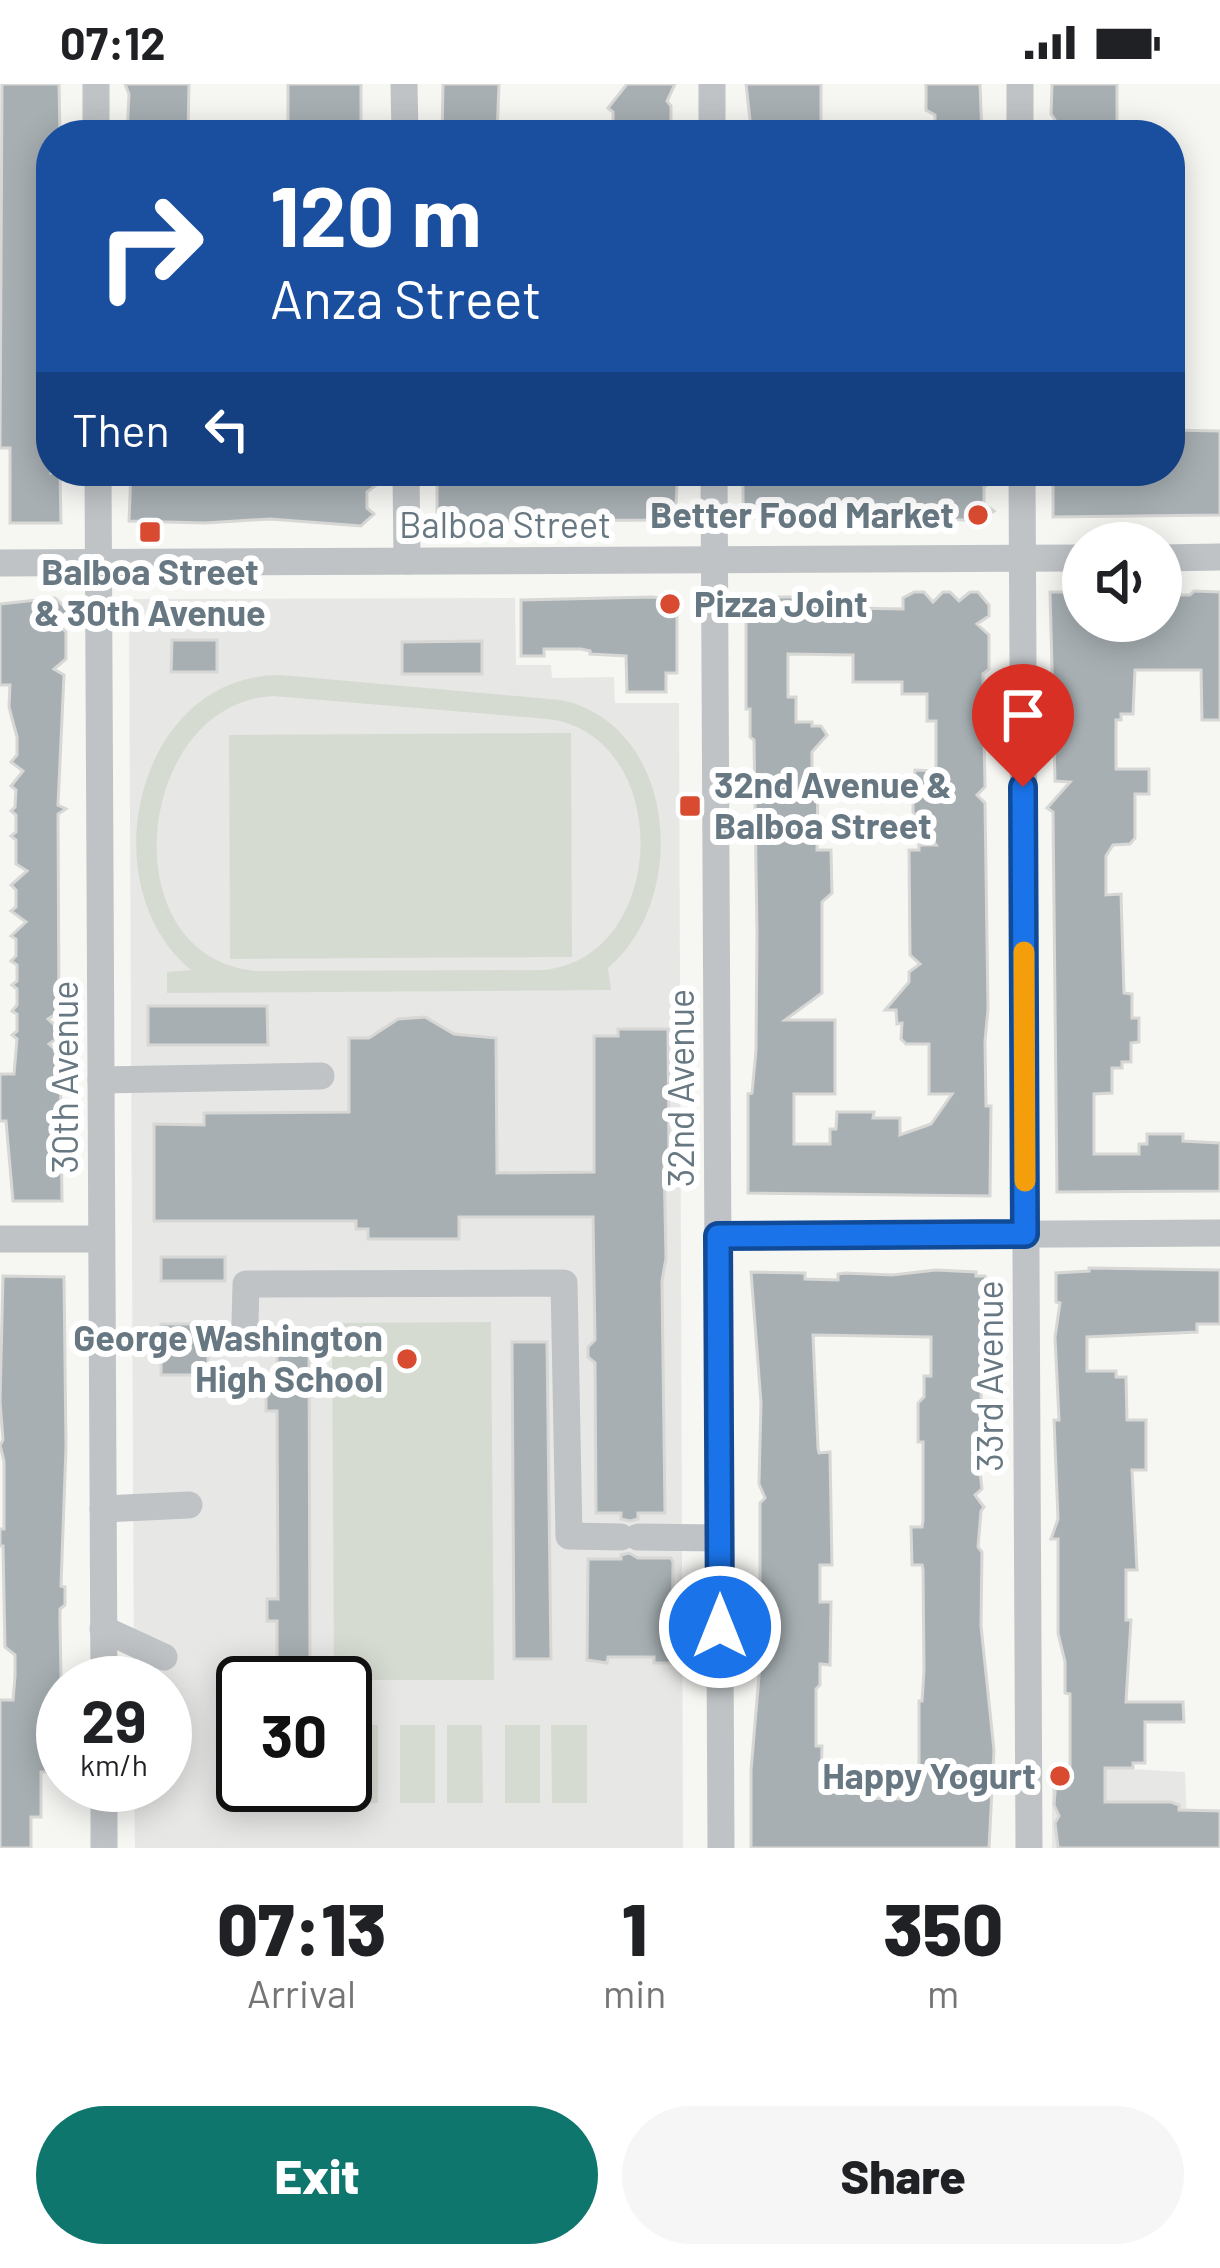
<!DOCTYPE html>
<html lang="en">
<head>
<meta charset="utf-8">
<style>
	body { margin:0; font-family:Barlow,sans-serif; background:#f6f6f6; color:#202124; height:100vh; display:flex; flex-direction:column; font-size:45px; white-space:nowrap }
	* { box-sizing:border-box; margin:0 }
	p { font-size:39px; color:#757577 }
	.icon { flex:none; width:66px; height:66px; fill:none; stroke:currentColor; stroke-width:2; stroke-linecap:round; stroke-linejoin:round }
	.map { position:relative; height:1764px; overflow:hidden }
	.drawer { display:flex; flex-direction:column; background:#fff; flex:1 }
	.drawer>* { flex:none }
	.banner { position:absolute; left:36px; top:36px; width:1149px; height:366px; border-radius:48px; box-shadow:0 6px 30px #0003; background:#1a4fa0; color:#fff; overflow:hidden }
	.tools { position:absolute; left:1062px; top:438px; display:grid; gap:24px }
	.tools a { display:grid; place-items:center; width:120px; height:120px; border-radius:50%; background:#fff; box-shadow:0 6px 30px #0003; font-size:60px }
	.speed { position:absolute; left:36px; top:1572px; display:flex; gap:24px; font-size:60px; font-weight:700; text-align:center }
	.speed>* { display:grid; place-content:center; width:156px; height:156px; border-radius:50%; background:#fff; box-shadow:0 6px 30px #0003; line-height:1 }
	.speed small { font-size:30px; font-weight:400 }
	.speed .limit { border:6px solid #111; border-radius:18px; background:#fff; color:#111 }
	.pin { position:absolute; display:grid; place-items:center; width:102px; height:102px; color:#fff; margin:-123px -51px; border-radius:50% 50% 50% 0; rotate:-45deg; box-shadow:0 0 12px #0007 }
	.pin .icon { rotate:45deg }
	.me { position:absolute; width:132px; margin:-66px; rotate:0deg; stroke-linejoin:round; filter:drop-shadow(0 0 9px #0008) }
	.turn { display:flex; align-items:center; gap:42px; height:252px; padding:0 36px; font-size:54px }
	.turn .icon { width:156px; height:156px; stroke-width:2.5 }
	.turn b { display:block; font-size:84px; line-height:102px }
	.then { display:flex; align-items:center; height:114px; padding:0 36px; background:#0003; gap:24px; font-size:45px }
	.eta { display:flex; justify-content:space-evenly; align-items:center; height:204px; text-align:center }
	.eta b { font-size:72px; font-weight:800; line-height:84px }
	.button { display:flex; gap:24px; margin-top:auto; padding:24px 36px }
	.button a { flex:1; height:138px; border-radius:72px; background:#0f766e; color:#fff; font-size:48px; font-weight:800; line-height:138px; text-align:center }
	.button a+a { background:#f6f6f6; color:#202124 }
	.status { display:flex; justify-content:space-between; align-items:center; height:84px; padding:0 60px; background:#fff; direction:ltr }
	.status svg { height:33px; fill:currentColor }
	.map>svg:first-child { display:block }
	.built { fill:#e7e7e6; fill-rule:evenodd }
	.green { fill:#d6dbd2; fill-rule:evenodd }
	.building { fill:#a7afb3; stroke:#d7d7d5; stroke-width:3; fill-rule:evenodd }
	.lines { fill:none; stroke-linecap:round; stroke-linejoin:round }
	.minor { stroke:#bfc3c6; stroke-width:27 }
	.route-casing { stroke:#114b97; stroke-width:30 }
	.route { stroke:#1a73e8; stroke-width:21 }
	.slow { stroke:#f59e0b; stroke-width:21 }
	.poi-dot { fill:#d94b30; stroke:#fff; stroke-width:4.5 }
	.labels { text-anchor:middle; stroke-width:12; stroke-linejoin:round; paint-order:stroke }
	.poi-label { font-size:36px; font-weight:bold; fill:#677882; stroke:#fff; text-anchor:end }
	.street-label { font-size:36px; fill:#677882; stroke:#fff }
</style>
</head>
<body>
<div class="status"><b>07:12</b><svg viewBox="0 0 49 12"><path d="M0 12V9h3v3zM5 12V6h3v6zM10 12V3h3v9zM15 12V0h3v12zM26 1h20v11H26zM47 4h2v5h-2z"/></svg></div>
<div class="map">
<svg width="1220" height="1764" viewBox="0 0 1220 1764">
	<rect width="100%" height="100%" fill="#f6f6f3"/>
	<g class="built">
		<path d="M515 514 516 581H551L552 594 614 593 615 619H679L683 1764H135L134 1701H165V1599H134L129 515ZM243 1599H345V1701H243Z"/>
		<path d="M1052 1681 1185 1688 1188 1764H1052Z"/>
	</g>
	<g class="green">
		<path d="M281 591 561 616C678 641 690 815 608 884L611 906 167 909V888L191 886C88 801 137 590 281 591ZM273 612 548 635C674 651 670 873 544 886L256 887C109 874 134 620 273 612Z"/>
		<path d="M571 649 572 873 230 875 229 651Z"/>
		<path d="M491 1238 494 1596H334L332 1239Z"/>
		<path d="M345 1641H378V1719H343Z"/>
		<rect x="400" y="1641" width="35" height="78"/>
		<path d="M447 1641H482L483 1719H447Z"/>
		<rect x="505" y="1641" width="35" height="78"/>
		<path d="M551 1641H587V1719H552Z"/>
	</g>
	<g class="building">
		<path d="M2 0H59L60 51H51V389L60 388 61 439H10V364H0Z"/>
		<path d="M125 0H189L188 51H127L129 10Z"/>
		<rect x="288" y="0" width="73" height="51"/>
		<path d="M443 0H499L497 51H442Z"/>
		<path d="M627 0H675L667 17 671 22V51H613V28L608 24Z"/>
		<path d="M746 0H821V51H745L750 36Z"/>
		<path d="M926 0H980L982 51H935V31L926 26Z"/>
		<path d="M1052 0H1117V51H1045L1055 36 1051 30Z"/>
		<path d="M1170 346 1220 347V431L1053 433V387H1086V394H1135V387H1170Z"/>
		<path d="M131 387H368L367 395 375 402 367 408V424L374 430 361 442 270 435 205 439 129 437Z"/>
		<path d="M437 387H678L675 436 449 437 437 434Z"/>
		<path d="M743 387H984L992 397 984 403V420L994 427 978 436 743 434Z"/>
		<path d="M1194 507 1220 508V636H1202L1201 586H1135L1133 630H1121V636H1116V685H1149V710H1135V754L1130 760 1113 761 1106 772V811L1121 810 1124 909 1132 910V934H1139V958L1131 959V978H1122V984H1112V1009L1094 1010V1070H1139V1060H1147V1050H1183V1057L1220 1059V1107L1057 1108 1053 728 1047 724 1070 698 1055 697 1050 508H1083V537H1161V511H1190Z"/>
		<path d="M914 508H924L933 518 943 508H950L959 517 970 508H978L989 521V532L977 540 989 551V585L983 590 985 703 977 711 985 719 988 925 985 957 986 1022H991L990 1112 748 1109V1010L752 1009 756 966 757 849 754 656 750 653V625H746V513H828V520H853V524L903 525V514ZM788 570 853 571V598H902V610H927V637H936V687L915 686 913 712V728L936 761H919V766H909L910 871 920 880 909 888V898L885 926H896L897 940 902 939 901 955 906 960H929V1010H952L931 1040 900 1051V1034H873L874 1028H837L836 1045H830V1060H794V1010H835V936H785L822 909V818L832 809 831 766H817L818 690 812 683V668L827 651 821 642H812V638H796V613H788Z"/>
		<path d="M652 513 677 516V589H666V608H627L626 572 590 570V567L581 565H544V572H521V516Z"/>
		<path d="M55 514 69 527 55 538 66 548V575L54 585 64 591 58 721 66 725 58 730 59 928 48 935 64 950 49 960 60 970 62 1117H13L6 1037H0V990H14L17 955 12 951 17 947V930L12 927 17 921V905L12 901 17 897V881L11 877 16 872V855L11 852 26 838 11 827 16 823V806L11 801 27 787 16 780V756L11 752 16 748V731L11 727 15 723 16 706 11 702 23 687 11 678 17 671V653L9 623 10 601H0V520Z"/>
		<path d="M172 556H217V588H171Z"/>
		<path d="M482 557V590H402V558Z"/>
		<path d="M148 922H267L268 961H148Z"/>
		<path d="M425 933 454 950 496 954 497 1089 594 1088V952H618V945H668L669 1079H664L666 1174 662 1197 665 1429H638V1435L630 1437 621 1435V1429H596L595 1279 588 1273V1263L595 1256 593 1133H459V1155H368V1145H356V1137H154V1040L204 1041V1029L349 1028V954H369L398 935Z"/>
		<rect x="161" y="1173" width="64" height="24"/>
		<path d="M1089 1184 1220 1186V1240H1197V1248L1087 1253V1287H1116V1293H1126L1127 1336H1146V1386H1132L1137 1486H1126V1536H1131L1126 1618H1183L1184 1638H1145V1679H1133V1684H1105V1718H1171L1179 1721V1726L1220 1727V1764H1058L1055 1739 1059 1732 1054 1721 1057 1684H1070V1610L1065 1609V1578L1058 1549V1455H1051L1058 1435 1054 1336H1059L1055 1253 1060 1219 1056 1218V1189L1089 1187Z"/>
		<path d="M936 1186 976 1188V1192H985L990 1200 989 1228 983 1235 987 1244 981 1307 982 1356 977 1362 982 1405 975 1411 984 1423 981 1427 978 1463 982 1468 981 1542 994 1666 989 1764H751V1686L761 1569 767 1563 761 1554 764 1540 760 1531V1419L765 1414 759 1400 761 1319 751 1188 805 1189V1195L838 1196V1190L845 1189 892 1191ZM813 1251 931 1253V1292H924V1313L918 1319V1358H923V1437L922 1443H911L912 1481H922L923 1486 924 1586 922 1617H919V1702H910V1715L862 1714V1703H821L822 1662H816V1605L820 1601V1580L830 1581 831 1518H820V1481H832L830 1368 819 1369 818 1364Z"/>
		<path d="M3 1192 64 1193 66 1363 61 1502 65 1503V1521L60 1525V1541L63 1688H41V1733H31V1764H0V1616H13L15 1592V1571L5 1563 3 1462H0V1445H4V1377L0 1361 3 1356 0 1317Z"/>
		<rect x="161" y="1240" width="47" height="51"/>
		<path d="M277 1258H309L310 1576H277V1537H267V1515H278L277 1327H266V1306H277Z"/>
		<path d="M512 1258H547L551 1575H514Z"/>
		<path d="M629 1469 638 1474H671L673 1478 672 1579H654V1573H608L607 1579 587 1576 588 1475H621V1471Z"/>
	</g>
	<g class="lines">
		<g class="minor">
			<path d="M96 0V51"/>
			<path d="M404 0 405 51"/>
			<path d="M712 0V51"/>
			<path d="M1020 0V51"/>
			<path d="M98 387 104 1599"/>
			<path d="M406 387 407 477"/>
			<path d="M714 387 721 1764"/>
			<path d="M1022 387 1029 1764"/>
			<path d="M1161 474 1220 473"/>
			<path d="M0 479 1083 474"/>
			<path d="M101 996 321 992"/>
			<path d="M718 1152 1220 1149"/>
			<path d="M0 1155H101"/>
			<path d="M245 1239 246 1200 564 1199 569 1452 621 1453"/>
			<path d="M103 1425 189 1421"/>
			<path d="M638 1453 719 1454"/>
			<path d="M103 1545 164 1573"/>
			<path d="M104 1701V1764"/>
		</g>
	</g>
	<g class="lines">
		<defs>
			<path id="route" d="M720 1543 718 1152 1025 1150 1023 703"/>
		</defs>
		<use href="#route" class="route-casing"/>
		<use href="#route" class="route"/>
		<path class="slow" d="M1024 868 1025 1097"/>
	</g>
	<g class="poi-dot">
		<circle cx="978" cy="431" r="12"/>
		<rect x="138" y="436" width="24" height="24" rx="6"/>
		<circle cx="670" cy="520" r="12"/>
		<rect x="678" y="710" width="24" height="24" rx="6"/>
		<circle cx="407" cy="1275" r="12"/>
		<circle cx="1060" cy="1692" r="12"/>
	</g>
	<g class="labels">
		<g class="poi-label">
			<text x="954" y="444">Better Food Market</text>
			<text x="150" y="501" text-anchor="middle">Balboa Street<tspan x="150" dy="41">&amp; 30th Avenue</tspan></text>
			<text x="694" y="533" text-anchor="start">Pizza Joint</text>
			<text x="714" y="714" text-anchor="start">32nd Avenue &amp;<tspan x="714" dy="41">Balboa Street</tspan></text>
			<text x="383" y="1267">George Washington<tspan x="383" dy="41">High School</tspan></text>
			<text x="1036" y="1705">Happy Yogurt</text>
		</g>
		<g class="street-label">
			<text x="505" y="454">Balboa Street</text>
			<text transform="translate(65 993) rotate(-90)" y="13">30th Avenue</text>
			<text transform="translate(681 1004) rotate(-90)" y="13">32nd Avenue</text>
			<text transform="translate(990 1292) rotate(-90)" y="13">33rd Avenue</text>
		</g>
	</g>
</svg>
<div class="tools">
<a><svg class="icon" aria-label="sound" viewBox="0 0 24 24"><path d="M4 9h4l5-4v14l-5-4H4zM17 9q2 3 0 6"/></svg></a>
</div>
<div class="speed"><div>29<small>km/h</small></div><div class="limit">30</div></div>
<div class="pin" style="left:1023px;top:703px;background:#d93025"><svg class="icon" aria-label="arrive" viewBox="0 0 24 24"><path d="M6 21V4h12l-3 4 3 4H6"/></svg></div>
<svg class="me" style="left:720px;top:1543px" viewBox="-20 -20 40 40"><circle r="17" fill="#1a73e8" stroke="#fff" stroke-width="3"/><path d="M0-11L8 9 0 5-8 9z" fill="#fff"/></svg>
<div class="banner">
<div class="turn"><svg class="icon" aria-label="right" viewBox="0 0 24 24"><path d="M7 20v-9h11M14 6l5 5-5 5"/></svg><div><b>120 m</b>Anza Street</div></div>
<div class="then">Then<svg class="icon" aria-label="left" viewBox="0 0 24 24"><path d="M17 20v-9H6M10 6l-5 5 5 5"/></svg></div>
</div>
</div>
<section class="drawer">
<div class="eta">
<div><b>07:13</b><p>Arrival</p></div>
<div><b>1</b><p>min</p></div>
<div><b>350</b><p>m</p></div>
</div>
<div class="button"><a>Exit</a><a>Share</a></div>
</section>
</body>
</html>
